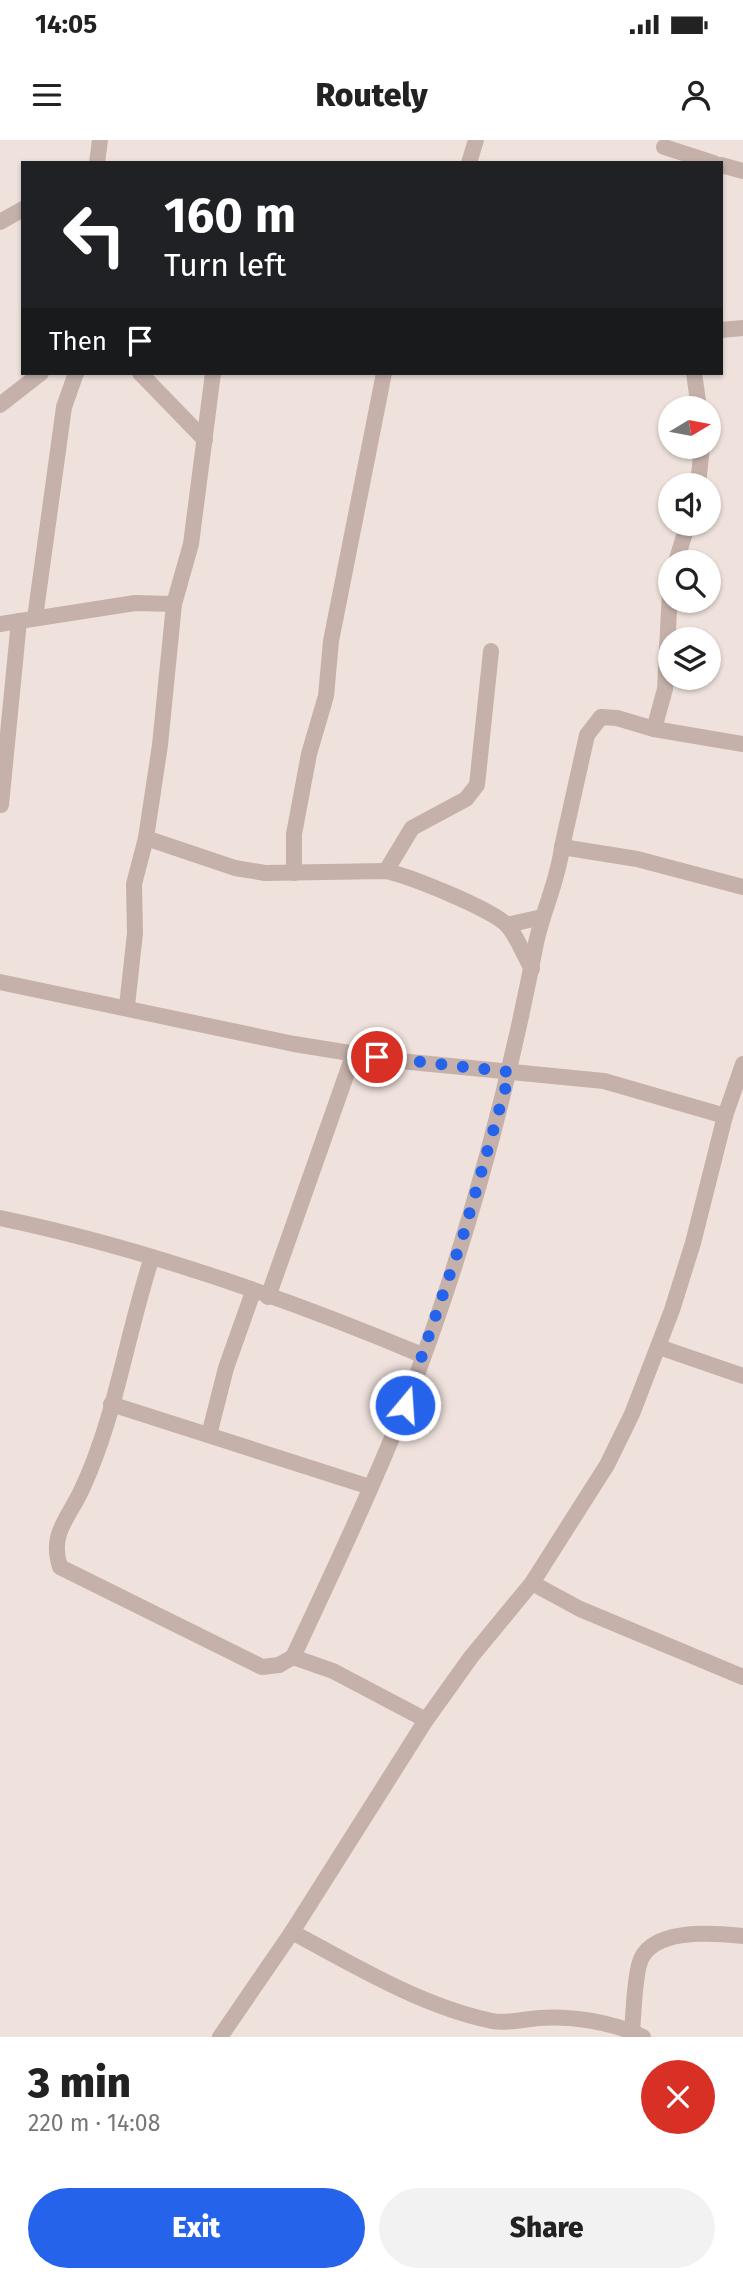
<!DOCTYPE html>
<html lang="en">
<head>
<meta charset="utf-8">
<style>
	body { margin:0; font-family:"Fira Sans",sans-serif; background:#f2f2f2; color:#222; height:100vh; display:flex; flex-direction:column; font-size:26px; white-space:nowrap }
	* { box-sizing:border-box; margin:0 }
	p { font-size:23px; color:#767676 }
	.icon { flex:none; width:38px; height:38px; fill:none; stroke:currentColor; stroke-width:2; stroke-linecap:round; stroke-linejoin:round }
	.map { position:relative; height:1897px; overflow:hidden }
	.panel { display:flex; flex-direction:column; background:#fff; flex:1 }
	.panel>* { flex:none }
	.top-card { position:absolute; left:21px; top:21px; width:702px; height:214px; border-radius:0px; box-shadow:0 2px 5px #0004; background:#202124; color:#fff; overflow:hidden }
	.needle { width:46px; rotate:80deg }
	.tools { position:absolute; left:658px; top:256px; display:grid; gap:14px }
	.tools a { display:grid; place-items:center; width:63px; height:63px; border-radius:50%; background:#fff; box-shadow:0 2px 5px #0004; font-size:35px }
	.pin { position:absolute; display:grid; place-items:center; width:60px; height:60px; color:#fff; margin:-30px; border:4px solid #fff; border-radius:50%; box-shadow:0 2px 7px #0007 }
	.me { position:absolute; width:77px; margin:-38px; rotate:18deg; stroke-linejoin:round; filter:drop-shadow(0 0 5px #0008) }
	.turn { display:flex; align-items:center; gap:24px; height:147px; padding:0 28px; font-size:32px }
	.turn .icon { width:91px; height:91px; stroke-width:2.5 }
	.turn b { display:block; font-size:49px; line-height:60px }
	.then { display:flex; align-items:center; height:66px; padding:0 28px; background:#0003; gap:14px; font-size:26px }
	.round { display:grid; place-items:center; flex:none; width:74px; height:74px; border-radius:37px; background:#f2f2f2 }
	.headline { display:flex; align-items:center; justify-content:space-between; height:119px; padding:0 28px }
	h1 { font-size:42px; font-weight:800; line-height:52px }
	.primary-button { display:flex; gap:14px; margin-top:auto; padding:14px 28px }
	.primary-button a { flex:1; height:80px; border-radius:42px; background:#2563eb; color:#fff; font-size:28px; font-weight:800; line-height:80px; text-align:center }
	.primary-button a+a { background:#f2f2f2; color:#222 }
	.status { display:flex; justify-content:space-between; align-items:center; height:49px; padding:0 35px; background:#fff; direction:ltr }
	.status svg { height:19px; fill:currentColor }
	header { display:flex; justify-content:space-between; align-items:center; height:91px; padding:0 28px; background:#fff; font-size:32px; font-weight:800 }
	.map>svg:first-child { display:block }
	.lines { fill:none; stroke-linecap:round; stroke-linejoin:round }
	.street { stroke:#c5b1aa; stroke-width:16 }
	.route { stroke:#2563eb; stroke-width:12; stroke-dasharray:0 21.6 }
</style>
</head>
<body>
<div class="status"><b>14:05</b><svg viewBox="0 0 49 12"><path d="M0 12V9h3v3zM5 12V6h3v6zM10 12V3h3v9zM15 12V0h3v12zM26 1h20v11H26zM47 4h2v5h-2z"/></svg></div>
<header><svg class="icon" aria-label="menu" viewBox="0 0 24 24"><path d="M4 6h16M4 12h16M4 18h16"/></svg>Routely<svg class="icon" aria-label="person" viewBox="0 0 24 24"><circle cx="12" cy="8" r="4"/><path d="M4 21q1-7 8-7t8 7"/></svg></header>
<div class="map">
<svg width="743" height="1897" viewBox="0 0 743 1897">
	<rect width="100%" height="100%" fill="#efe2dc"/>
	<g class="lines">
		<g class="street">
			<path d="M664 7 714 23"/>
			<path d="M97 23 100 0"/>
			<path d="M469 23 476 0"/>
			<path d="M721 25 743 31"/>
			<path d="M0 82 23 69"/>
			<path d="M721 190 743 188"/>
			<path d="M140 233 205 300"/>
			<path d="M694 233 699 268"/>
			<path d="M0 265 41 233"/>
			<path d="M698 345 702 306"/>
			<path d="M676 422 688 383"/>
			<path d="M35 478 64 267 76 233"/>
			<path d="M0 484 135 463 174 464"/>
			<path d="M654 589 665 549 670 451"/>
			<path d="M1 665 19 481"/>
			<path d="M146 698 235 728 265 733 386 731C412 737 489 768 507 785 517 796 524 816 532 829"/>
			<path d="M562 707 587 595 601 577 617 578 654 589 743 604"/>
			<path d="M386 731 412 688 466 659 477 645 491 511"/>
			<path d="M294 733V694L309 614 326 556 331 501 384 233"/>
			<path d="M507 785 542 777"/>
			<path d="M0 842 294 904 400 921 604 941 725 976"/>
			<path d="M127 866 135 793 134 744 146 698 160 605 174 464 191 404 213 233"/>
			<path d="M0 1078C145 1108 286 1158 422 1215"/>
			<path d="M152 1117C127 1193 116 1276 82 1349 69 1378 49 1393 60 1427L262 1527 279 1525 293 1517"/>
			<path d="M268 1157 354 913"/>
			<path d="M659 1207 743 1236"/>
			<path d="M111 1264 370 1347"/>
			<path d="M209 1295 226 1228 253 1152"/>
			<path d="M532 1443 580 1469 743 1537"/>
			<path d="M426 1580 333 1531 293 1517C332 1434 371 1351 405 1266 463 1117 506 960 536 803 543 770 558 741 562 707L637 719 743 747"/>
			<path d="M292 1792C353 1825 423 1867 492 1881 508 1884 523 1879 540 1878 572 1876 614 1882 643 1897"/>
			<path d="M632 1891C634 1869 634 1846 639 1825 648 1787 713 1793 743 1796"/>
			<path d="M220 1897 292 1792 426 1580 471 1517 532 1443 607 1325 632 1274 672 1170 693 1103 725 976 743 924"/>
		</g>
	</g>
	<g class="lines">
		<path class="route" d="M377 917 510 932 463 1096 405 1265"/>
	</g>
</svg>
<div class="tools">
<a><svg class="needle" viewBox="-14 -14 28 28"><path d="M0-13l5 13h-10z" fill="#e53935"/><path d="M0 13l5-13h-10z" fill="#767676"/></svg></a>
<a><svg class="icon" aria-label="sound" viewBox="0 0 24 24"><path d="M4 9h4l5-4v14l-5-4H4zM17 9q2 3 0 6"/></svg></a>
<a><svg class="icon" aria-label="search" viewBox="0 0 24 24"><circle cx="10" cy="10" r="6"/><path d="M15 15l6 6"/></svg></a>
<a><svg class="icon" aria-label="layers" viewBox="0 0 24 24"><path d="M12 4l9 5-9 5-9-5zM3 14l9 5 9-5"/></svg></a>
</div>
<div class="pin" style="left:377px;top:917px;background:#d93025"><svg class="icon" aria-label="arrive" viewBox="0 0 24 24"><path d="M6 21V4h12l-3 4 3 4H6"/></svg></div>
<svg class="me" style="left:405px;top:1265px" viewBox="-20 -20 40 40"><circle r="17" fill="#2563eb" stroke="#fff" stroke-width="3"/><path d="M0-11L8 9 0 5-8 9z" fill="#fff"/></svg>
<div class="top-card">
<div class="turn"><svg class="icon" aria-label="left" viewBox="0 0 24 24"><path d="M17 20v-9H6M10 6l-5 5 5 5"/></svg><div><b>160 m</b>Turn left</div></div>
<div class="then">Then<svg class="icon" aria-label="arrive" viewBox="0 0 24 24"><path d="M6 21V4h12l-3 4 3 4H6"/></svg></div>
</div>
</div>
<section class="panel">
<div class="headline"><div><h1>3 min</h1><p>220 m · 14:08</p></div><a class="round" style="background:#d93025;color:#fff"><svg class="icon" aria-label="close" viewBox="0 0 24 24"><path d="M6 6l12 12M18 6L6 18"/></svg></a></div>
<div class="primary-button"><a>Exit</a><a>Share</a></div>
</section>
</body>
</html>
